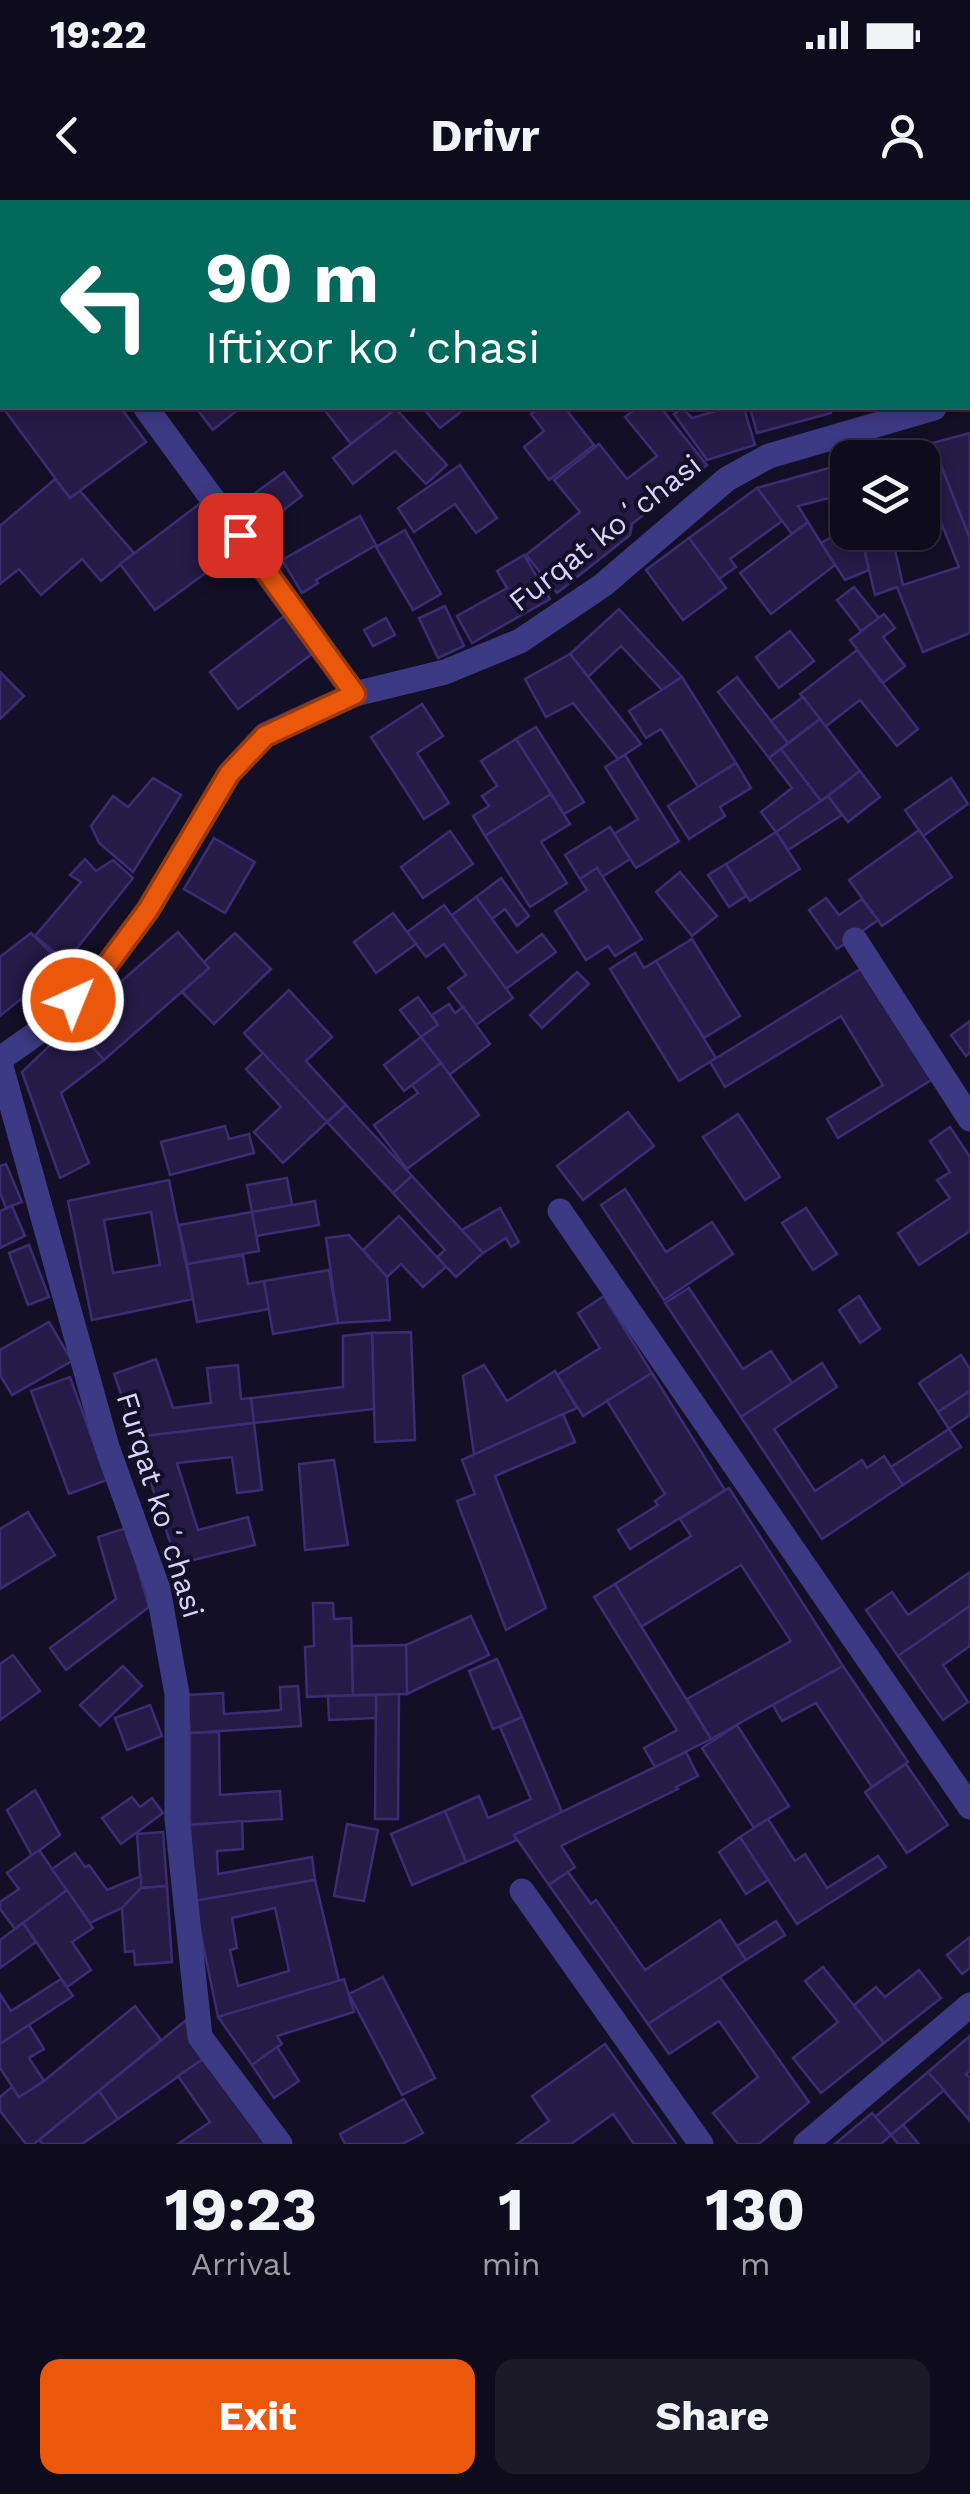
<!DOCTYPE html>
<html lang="en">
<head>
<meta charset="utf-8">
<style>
	body { margin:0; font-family:"Work Sans",sans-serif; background:#1c1929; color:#f1f3f6; height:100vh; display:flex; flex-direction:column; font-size:38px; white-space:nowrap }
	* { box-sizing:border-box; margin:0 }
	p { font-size:32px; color:#9b9ba3 }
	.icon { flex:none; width:55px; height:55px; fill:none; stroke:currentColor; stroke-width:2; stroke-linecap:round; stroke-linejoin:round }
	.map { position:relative; height:1944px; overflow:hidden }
	.panel { display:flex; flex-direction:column; background:#0e0b1c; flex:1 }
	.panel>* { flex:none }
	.hud { position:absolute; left:0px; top:0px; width:970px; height:210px; box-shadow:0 5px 15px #0003,0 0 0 2px #2e2b3b; background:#00695c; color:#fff; overflow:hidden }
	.tools { position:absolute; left:830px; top:240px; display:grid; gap:20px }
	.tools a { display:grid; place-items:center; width:110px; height:110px; border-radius:20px; background:#0e0b1c; box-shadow:0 5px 15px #0003,0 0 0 2px #2e2b3b; font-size:50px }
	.pin { position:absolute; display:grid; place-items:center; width:85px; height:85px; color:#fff; margin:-42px; border-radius:20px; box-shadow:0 5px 15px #0006 }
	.me { position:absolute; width:110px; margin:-55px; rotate:44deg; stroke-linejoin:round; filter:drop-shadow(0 0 8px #0008) }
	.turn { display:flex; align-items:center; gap:35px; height:210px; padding:0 40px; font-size:45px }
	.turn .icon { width:130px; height:130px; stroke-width:2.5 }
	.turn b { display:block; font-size:70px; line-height:85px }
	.eta { display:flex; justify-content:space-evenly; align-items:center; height:170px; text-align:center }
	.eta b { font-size:60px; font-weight:700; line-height:70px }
	.primary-button { display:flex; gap:20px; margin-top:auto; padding:20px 40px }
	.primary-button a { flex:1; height:115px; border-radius:20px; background:#ea580c; color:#fff; font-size:40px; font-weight:700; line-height:115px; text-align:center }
	.primary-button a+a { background:#1c1929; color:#f1f3f6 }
	.status { display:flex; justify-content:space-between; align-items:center; height:70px; padding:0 50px; background:#0e0b1c; direction:ltr }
	.status svg { height:28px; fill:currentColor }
	header { display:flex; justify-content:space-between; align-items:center; height:130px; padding:0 40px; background:#0e0b1c; font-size:45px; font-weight:700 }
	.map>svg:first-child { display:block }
	.building { fill:#241b47; stroke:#3b2d73; stroke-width:2.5; fill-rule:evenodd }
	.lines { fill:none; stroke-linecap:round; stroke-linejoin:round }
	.minor { stroke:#3d3a85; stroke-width:25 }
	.route-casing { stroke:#983908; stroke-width:25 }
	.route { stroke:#ea580c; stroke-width:18 }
	.labels { text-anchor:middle; stroke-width:8; stroke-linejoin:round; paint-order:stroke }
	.street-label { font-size:30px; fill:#d9d4ff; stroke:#130f26 }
</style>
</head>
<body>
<div class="status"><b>19:22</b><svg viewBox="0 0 49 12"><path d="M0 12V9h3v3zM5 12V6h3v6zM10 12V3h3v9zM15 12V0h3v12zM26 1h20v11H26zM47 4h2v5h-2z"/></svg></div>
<header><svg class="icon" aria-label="back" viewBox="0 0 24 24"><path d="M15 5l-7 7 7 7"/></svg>Drivr<svg class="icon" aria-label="person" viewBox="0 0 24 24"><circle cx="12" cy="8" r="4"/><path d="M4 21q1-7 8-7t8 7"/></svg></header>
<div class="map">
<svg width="970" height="1944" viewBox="0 0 970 1944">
	<rect width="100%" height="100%" fill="#130f26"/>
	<g class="building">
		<path d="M2 121V208H121L146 242 70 298 0 204Z"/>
		<path d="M196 208H232L235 212 213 230Z"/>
		<path d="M323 208H386L391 213 351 244Z"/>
		<path d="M423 208H466L440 228Z"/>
		<path d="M539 208H565L594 245 549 280 524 247 544 231 531 214Z"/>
		<path d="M637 208H661L707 265 632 324 630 335 557 393 526 355 580 312 554 280 599 244 627 279 657 256 625 217Z"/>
		<path d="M682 208 692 218 726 208H744L755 245 707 260 674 214Z"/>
		<path d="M750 208H830L831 213 757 233Z"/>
		<path d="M396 209 447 265 426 284 395 251 353 284 333 258Z"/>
		<path d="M970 233V339L932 243Z"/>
		<path d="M932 243 970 339V433L923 452 897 387 875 395 860 332H891L903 385 959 367 922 275V258H872Z"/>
		<path d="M843 264 848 293 798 306 808 322 792 334 757 288Z"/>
		<path d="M460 265 497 318 476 333 455 304 414 332 398 308Z"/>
		<path d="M284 272 302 296 273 318 255 293Z"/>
		<path d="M55 279 70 298 80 291 134 353 101 381 82 359 41 395 19 369 0 384V326Z"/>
		<path d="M757 288 782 321 730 359 736 367 719 379 689 338Z"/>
		<path d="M202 302 237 350 155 410 120 364Z"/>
		<path d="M360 316 376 345 316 380 318 383 302 393 282 360Z"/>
		<path d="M808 322 835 365 771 414 740 373Z"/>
		<path d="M848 328V332H860L869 370 845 380 821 343Z"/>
		<path d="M405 330 441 394 413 410 376 347Z"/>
		<path d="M689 338 726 388 683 420 646 370Z"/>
		<path d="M524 355 550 399 472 443 457 416 507 388 497 371Z"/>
		<path d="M854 387 879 418 861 431 837 400Z"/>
		<path d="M445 406 464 446 438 458 419 418Z"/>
		<path d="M619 409 682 477 662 490 621 446 588 477 570 454Z"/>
		<path d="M884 414 895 428 883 437 905 466 883 483 850 440Z"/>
		<path d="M284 416 312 454 238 509 210 472Z"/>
		<path d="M386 418 395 435 373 446 364 430Z"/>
		<path d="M790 431 814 461 779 488 756 457Z"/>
		<path d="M857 450 918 529 897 546 860 500 825 527 800 494Z"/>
		<path d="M570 454 641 544 618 559 573 503 546 517 525 479Z"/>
		<path d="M0 472 24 496 0 519Z"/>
		<path d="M682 477 736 563 698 587 661 529 646 538 629 511Z"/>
		<path d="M737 477 788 543 769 558 718 492Z"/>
		<path d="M803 497 820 519 788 543 771 521Z"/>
		<path d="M422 504 443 536 417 553 449 603 424 619 371 537Z"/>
		<path d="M820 519 860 571 821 601 781 549Z"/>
		<path d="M536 527 584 602 564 614 516 539Z"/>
		<path d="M516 539 551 594 485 636 473 616 489 606 482 596 497 586 481 561Z"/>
		<path d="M781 549 821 601 776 632 761 612 792 588 769 558Z"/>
		<path d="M625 555 679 641 636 668 614 634 638 619 605 567Z"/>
		<path d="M736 563 751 588 720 607 725 616 689 639 668 606Z"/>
		<path d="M860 571 880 597 848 622 828 596Z"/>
		<path d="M153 578 181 595 133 672 99 643 91 626 113 596 128 607Z"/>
		<path d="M951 578 968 604 923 636 905 610Z"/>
		<path d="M551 594 570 624 541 642 567 683 530 707 485 636Z"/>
		<path d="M828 596 842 615 788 650 776 632Z"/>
		<path d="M610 627 630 659 602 677 597 668 580 679 565 655Z"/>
		<path d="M919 630 952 677 882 726 849 680Z"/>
		<path d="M450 631 473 664 423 698 401 667Z"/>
		<path d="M776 632 800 669 750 701 726 664Z"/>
		<path d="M214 638 255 662 225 713 184 689Z"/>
		<path d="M85 659 96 671 113 660 133 678 66 762 35 736 81 682 70 675Z"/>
		<path d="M726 664 746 696 729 707 708 675Z"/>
		<path d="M597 668 642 739 615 756 608 746 586 760 555 711 587 690 580 679Z"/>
		<path d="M680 672 717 716 692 736 656 692Z"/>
		<path d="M501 678 529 716 517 726 505 709 492 719 476 697Z"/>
		<path d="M476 697 517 753 542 734 556 752 506 789 452 715Z"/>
		<path d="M826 698 839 715 862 699 878 720 837 749 809 710Z"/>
		<path d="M444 705 513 798 476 825 448 788 466 775 444 744 426 757 407 732Z"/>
		<path d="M393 713 416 744 376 773 354 742Z"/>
		<path d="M178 732 209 768 104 860 72 824Z"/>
		<path d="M31 733 63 765 0 816V757Z"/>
		<path d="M235 733 271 769 214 824 182 792 209 768 204 762Z"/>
		<path d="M692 739 740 816 704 838 656 761Z"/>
		<path d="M635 753 644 768 656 761 716 858 679 881 610 769Z"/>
		<path d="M867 765 936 877 838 938 827 919 883 885 841 816 725 887 710 862Z"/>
		<path d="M577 772 589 784 542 828 530 815Z"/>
		<path d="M289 790 332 837 306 861 346 905 327 922 244 833Z"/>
		<path d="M418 797 438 825 421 837 400 810Z"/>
		<path d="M449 804 455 813 463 807 490 844 449 875 421 837 438 825 432 815Z"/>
		<path d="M970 821V853L966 856 951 835Z"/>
		<path d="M72 824 104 860 61 893 89 963 60 978 22 872Z"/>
		<path d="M421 837 441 863 404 891 384 865Z"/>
		<path d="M263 853 327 922 283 963 254 932 281 907 246 869Z"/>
		<path d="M441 863 479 915 407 969 374 925 418 893 412 885Z"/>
		<path d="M346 905 412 976 393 993 327 922Z"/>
		<path d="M628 912 654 946 583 1000 557 966Z"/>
		<path d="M738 914 780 977 745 1000 703 937Z"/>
		<path d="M225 926 229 939 249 934 254 953 170 975 161 942Z"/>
		<path d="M950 927 970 957V1031L919 1065 898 1033 950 998 937 980 950 972 930 941Z"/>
		<path d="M6 964 22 1002 6 1008 0 993V966Z"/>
		<path d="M412 976 483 1053 456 1077 437 1057 445 1050 393 993Z"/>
		<path d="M287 978 292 1005 252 1012 247 985Z"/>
		<path d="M169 980 193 1099 92 1120 68 1001ZM151 1012 160 1065 113 1073 104 1020Z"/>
		<path d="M625 989 666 1052 712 1022 733 1054 664 1100 601 1005Z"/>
		<path d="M315 1001 319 1025 256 1036 252 1012Z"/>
		<path d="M12 1006 25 1036 0 1048V1011Z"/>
		<path d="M500 1008 519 1042 511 1047 506 1038 483 1053 462 1030Z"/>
		<path d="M806 1008 837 1054 813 1070 782 1023Z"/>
		<path d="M252 1012 259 1051 187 1064 179 1025Z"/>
		<path d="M399 1016 446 1067 423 1087 401 1064 387 1077 363 1050Z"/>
		<path d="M349 1035 387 1077 390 1120 338 1123 326 1038Z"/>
		<path d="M29 1045 49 1097 28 1105 9 1053Z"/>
		<path d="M243 1055 248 1084 264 1081 269 1109 197 1122 187 1064Z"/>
		<path d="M329 1070 338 1123 273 1134 264 1081Z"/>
		<path d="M689 1088 743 1169 771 1151 792 1183 741 1217 665 1103Z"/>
		<path d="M604 1096 652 1173 583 1216 557 1175 600 1148 578 1113Z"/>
		<path d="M859 1096 880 1129 860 1143 839 1110Z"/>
		<path d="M49 1122 72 1161 12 1195 0 1175V1150Z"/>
		<path d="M411 1132 415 1240 375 1242 372 1133Z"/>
		<path d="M372 1133 374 1209 254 1223 251 1198 343 1187V1136Z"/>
		<path d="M961 1155 970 1169V1191L938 1212 919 1183Z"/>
		<path d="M156 1159 173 1208 211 1203 207 1168 238 1165 241 1199 251 1198 254 1223 136 1237 114 1174Z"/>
		<path d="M822 1163 837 1187 774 1229 815 1291 862 1260 867 1268 884 1256 903 1285 822 1339 741 1217Z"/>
		<path d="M484 1165 507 1201 555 1171 577 1208 474 1255 463 1176Z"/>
		<path d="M652 1173 725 1290 630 1349 618 1330 658 1305 655 1301 665 1294 607 1201Z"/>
		<path d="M70 1177 107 1280 69 1294 31 1191Z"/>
		<path d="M970 1191V1215L949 1229 938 1212Z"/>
		<path d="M563 1214 575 1242 495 1276 546 1408 506 1430 457 1301 475 1294 462 1260Z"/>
		<path d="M254 1223 262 1290 237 1293 232 1257 177 1263 198 1330 248 1317 255 1345 177 1364 136 1237Z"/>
		<path d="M949 1229 961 1247 903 1285 891 1267Z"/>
		<path d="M334 1260 348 1345 305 1350 299 1264Z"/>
		<path d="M729 1288 843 1466 711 1539 687 1499 791 1441 741 1365 641 1427 615 1384 691 1336 680 1319Z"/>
		<path d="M28 1312 55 1355 0 1389V1329Z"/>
		<path d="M126 1328 149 1407 66 1470 50 1448 116 1399 98 1337Z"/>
		<path d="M970 1372V1406L898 1456 866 1410 892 1392 908 1415Z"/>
		<path d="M615 1384 711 1539 655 1567 644 1548 677 1530 594 1397Z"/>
		<path d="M313 1403H333L334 1419 351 1418 353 1495 307 1497 305 1447 314 1446Z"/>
		<path d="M970 1406V1446L943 1465 968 1502 943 1520 898 1456Z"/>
		<path d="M471 1416 489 1455 407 1494 406 1445Z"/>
		<path d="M406 1445 407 1494 353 1495 352 1446Z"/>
		<path d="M13 1455 40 1491 0 1520V1464Z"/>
		<path d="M497 1459 522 1517 493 1529 469 1471Z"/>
		<path d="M123 1466 142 1486 100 1526 80 1505Z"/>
		<path d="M843 1466 908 1562 872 1587 816 1503 782 1521 773 1505Z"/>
		<path d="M298 1486 301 1526 190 1533 187 1495 223 1493 224 1514 281 1510 280 1487Z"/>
		<path d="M399 1494 398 1619H375L376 1495Z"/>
		<path d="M376 1495V1518L329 1520 328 1496Z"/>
		<path d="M150 1505 162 1536 127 1550 115 1518Z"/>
		<path d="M522 1517 562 1612 514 1635 517 1640 466 1662 445 1611 479 1596 488 1618 531 1599 500 1527Z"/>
		<path d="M737 1525 789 1606 754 1628 702 1548Z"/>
		<path d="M219 1532 220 1595 280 1591 282 1619 190 1625V1533Z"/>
		<path d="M686 1552 698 1576 676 1587 678 1589 561 1646 575 1667 549 1685 514 1635Z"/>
		<path d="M906 1564 948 1625 907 1653 865 1592Z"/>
		<path d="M35 1590 60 1635 32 1656 7 1610Z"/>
		<path d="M132 1597 140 1607 152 1598 163 1613 121 1644 102 1618Z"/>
		<path d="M445 1611 466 1662 412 1685 391 1634Z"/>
		<path d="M768 1619 795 1661 805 1654 827 1688 878 1656 886 1667 797 1724 740 1637Z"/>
		<path d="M242 1621 243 1649 217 1651 218 1674 312 1657 315 1680 194 1701 190 1625Z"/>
		<path d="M347 1624 378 1630 364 1701 334 1696Z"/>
		<path d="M163 1632 167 1686 141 1688 137 1634Z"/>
		<path d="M740 1637 768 1680 746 1694 719 1652Z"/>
		<path d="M39 1650 67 1690 15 1729 0 1709V1702L19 1689 7 1673Z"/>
		<path d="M75 1653 85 1667 89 1665 107 1690 141 1676V1688L122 1708 90 1723 52 1669Z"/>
		<path d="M568 1672 591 1704 596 1700 645 1770 720 1720 746 1760 648 1824 549 1685Z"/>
		<path d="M315 1680 339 1781 218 1817 194 1701ZM275 1708 289 1771 238 1786 230 1750 237 1748 232 1718Z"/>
		<path d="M167 1686 172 1762 135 1765 134 1751 125 1752 122 1708 141 1688Z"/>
		<path d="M67 1690 93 1728 72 1742 91 1770 67 1787 23 1723Z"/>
		<path d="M776 1721 785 1735 746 1760 737 1746Z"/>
		<path d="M23 1723 36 1742 0 1768V1740Z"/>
		<path d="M970 1737V1768L962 1774 947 1755Z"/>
		<path d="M823 1767 884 1843 821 1893 793 1858 838 1822 805 1781Z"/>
		<path d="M919 1770 941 1798 884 1843 854 1805 876 1787 885 1797Z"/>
		<path d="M383 1777 435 1878 402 1895 349 1794Z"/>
		<path d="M720 1777 809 1902 759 1944H738L713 1913 758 1877 719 1821 669 1854 648 1824Z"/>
		<path d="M61 1779 73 1796 0 1844V1794L11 1811Z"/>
		<path d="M344 1779 354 1812 277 1836 282 1844 252 1865 218 1817Z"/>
		<path d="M135 1806 161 1840 34 1944H26L0 1911V1897L12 1887 19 1897 44 1881Z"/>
		<path d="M185 1821 206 1857 118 1919 99 1891Z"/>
		<path d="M29 1825 44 1849 29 1858 44 1881 19 1897 0 1868V1844Z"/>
		<path d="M970 1836V1871L966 1874 970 1878V1921L928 1872Z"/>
		<path d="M605 1844 676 1944H634L613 1914 571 1944H517L549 1921 532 1896Z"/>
		<path d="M277 1847 299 1881 274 1898 252 1865Z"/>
		<path d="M206 1857 265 1944H178L210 1922 178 1876Z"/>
		<path d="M928 1872 944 1890 891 1935 875 1917Z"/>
		<path d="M99 1891 118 1919 82 1944H43L39 1940Z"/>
		<path d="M404 1899 423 1933 402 1944H345L340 1934Z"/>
		<path d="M872 1913 891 1935 881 1944H835Z"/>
		<path d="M903 1925 919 1944H898L891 1935Z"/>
	</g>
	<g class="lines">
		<g class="minor">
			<path d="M650 0 654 2"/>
			<path d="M0 9 2 13"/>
			<path d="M968 53 970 51"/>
			<path d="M0 112 2 110"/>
			<path d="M968 199 970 198"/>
			<path d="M146 208 355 494"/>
			<path d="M855 740 970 919"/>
			<path d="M0 859 44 828 102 772 148 710 229 574 265 535 355 494 445 472 520 441 603 385 727 279 769 256 934 208"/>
			<path d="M0 863 107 1247 158 1389 177 1494V1619L200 1837 280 1944"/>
			<path d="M560 1011 970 1607"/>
			<path d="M522 1691 701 1944"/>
			<path d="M806 1944 970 1805"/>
		</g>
	</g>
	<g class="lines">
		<defs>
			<path id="route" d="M73 800 102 772 148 710 229 574 265 536 355 494 240 335"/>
		</defs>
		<use href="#route" class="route-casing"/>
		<use href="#route" class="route"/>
	</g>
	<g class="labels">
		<g class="street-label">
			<text transform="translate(605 333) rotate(-38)" y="10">Furqat koʻchasi</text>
			<text transform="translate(160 1305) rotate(73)" y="10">Furqat koʻchasi</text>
		</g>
	</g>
</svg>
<div class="tools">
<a><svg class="icon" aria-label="layers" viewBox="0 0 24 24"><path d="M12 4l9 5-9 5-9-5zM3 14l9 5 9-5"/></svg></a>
</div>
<div class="pin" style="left:240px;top:335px;background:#d93025"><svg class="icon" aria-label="arrive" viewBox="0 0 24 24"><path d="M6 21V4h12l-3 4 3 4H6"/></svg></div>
<svg class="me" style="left:73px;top:800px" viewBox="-20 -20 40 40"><circle r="17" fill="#ea580c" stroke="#fff" stroke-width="3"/><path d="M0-11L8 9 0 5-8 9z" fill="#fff"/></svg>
<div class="hud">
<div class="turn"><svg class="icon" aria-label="left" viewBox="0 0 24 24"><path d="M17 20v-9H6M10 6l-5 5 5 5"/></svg><div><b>90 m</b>Iftixor koʻchasi</div></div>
</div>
</div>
<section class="panel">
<div class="eta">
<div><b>19:23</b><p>Arrival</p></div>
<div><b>1</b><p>min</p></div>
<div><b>130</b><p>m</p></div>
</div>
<div class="primary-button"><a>Exit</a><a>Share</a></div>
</section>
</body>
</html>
